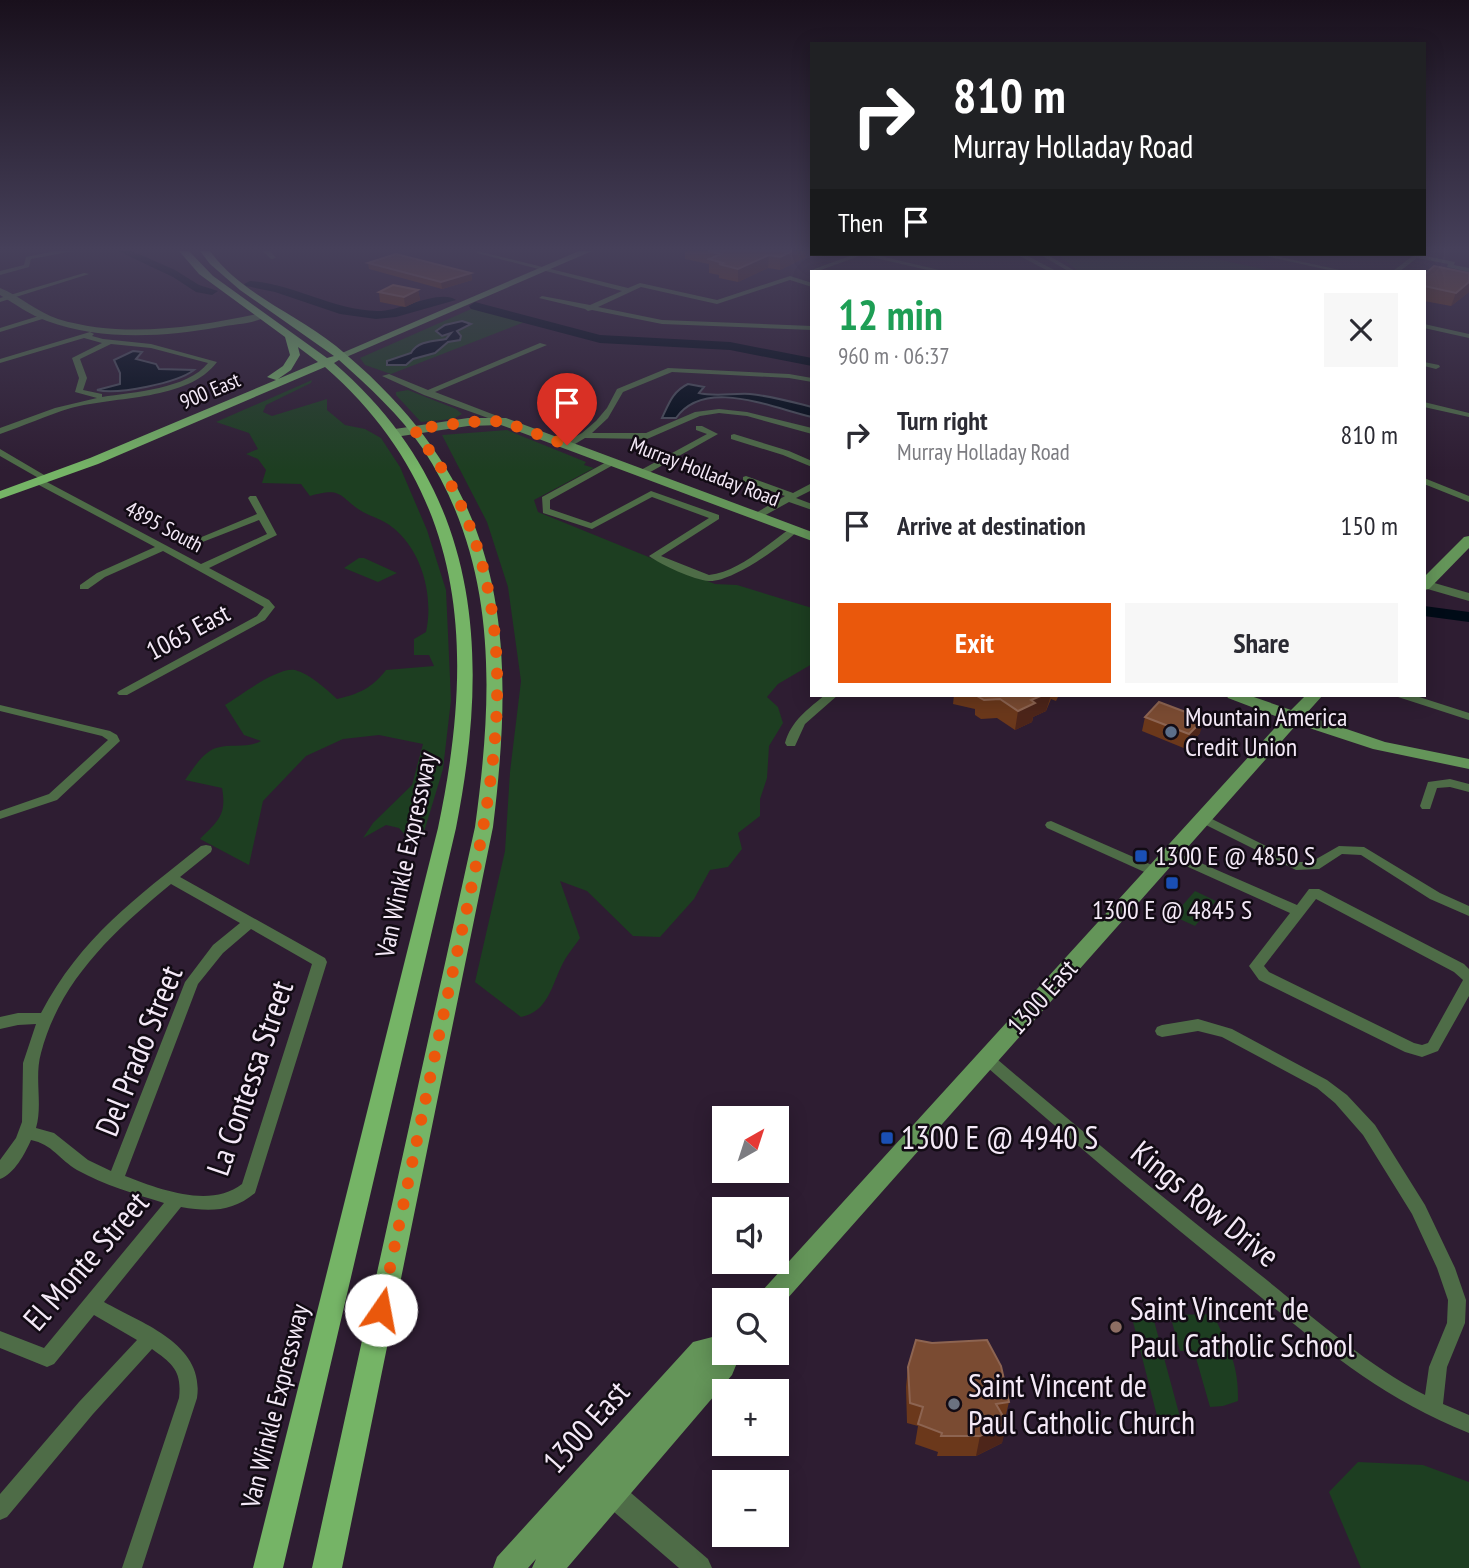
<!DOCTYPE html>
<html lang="en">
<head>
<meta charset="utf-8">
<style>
	body { margin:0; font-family:"PT Sans Narrow",sans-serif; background:#f7f7f7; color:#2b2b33; height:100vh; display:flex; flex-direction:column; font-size:26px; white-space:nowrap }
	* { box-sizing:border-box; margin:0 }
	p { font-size:23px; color:#7c7c81 }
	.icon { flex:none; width:38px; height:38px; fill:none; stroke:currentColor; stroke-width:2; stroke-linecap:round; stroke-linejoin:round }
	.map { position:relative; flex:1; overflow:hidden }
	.details { position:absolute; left:810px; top:270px; width:616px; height:427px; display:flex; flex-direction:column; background:#fff; border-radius:0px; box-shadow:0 4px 18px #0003 }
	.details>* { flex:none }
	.top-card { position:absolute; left:810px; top:42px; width:616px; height:214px; border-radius:0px; box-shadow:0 4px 18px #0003; background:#202124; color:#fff; overflow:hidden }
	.needle { width:46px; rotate:39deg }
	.controls { position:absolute; left:712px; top:1106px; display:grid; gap:14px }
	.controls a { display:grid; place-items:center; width:77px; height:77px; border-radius:0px; background:#fff; box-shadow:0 4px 18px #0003; font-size:35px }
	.pin { position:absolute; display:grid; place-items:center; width:60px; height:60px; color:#fff; margin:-72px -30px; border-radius:50% 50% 50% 0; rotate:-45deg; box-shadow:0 0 7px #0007 }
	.pin .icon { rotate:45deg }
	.me { position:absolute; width:77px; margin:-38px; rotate:12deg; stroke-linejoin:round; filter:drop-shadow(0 0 5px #0008) }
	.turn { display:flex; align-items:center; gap:24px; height:147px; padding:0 28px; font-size:32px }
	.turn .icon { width:91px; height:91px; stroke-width:2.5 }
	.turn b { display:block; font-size:49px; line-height:60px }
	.then { display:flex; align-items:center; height:66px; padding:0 28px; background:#0003; gap:14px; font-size:26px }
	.round { display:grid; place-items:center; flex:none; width:74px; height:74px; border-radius:0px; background:#f7f7f7 }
	.head { display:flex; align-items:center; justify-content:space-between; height:119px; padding:0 28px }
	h1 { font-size:42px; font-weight:800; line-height:52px; color:#1e9e55 }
	.cta { display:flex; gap:14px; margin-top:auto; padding:14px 28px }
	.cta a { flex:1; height:80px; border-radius:0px; background:#ea580c; color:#fff; font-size:28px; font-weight:800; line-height:80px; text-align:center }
	.cta a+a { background:#f7f7f7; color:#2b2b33 }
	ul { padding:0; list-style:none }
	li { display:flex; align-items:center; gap:21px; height:91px; padding:0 28px }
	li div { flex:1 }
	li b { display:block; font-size:26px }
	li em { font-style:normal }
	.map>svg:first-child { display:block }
	.green { fill:#1d3e21 }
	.water { fill:#000b17; stroke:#494e5a; stroke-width:2 }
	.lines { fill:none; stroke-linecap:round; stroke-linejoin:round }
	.river { fill:#000b17; fill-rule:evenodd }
	.minor { fill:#4e6c47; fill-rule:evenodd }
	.tertiary { fill:#4e6c47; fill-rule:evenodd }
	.secondary { fill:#649559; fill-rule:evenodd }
	.primary { fill:#75b466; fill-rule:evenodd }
	.wall { fill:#6b381b }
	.shaded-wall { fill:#4d251a }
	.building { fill:#7a4b32; stroke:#8d6451; stroke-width:2 }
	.route { stroke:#ea580c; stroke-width:12; stroke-dasharray:0 21.6 }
	.service-dot { fill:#5c6f8a; stroke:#120b14; stroke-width:2.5 }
	.transit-dot { fill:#1a4fb4; stroke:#120b14; stroke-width:2.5 }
	.education-dot { fill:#8d6e63; stroke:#120b14; stroke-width:2.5 }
	.worship-dot { fill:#6b7280; stroke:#120b14; stroke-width:2.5 }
	.labels { text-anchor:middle; stroke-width:5; stroke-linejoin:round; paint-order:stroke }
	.far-street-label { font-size:21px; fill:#f4e9f7; stroke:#120b14 }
	.street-label { font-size:26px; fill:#f4e9f7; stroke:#120b14 }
	.poi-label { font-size:26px; fill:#f4e9f7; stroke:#120b14; text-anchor:start }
	.near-street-label { font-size:32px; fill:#f4e9f7; stroke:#120b14 }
	.near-poi-label { font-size:32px; fill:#f4e9f7; stroke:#120b14; text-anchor:start }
</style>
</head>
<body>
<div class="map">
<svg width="1469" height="1568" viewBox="0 0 1469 1568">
	<rect width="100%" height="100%" fill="#2e1d32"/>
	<g class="green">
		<path d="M1057 254H1193L1272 271H1078Z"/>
		<path d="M478 306 527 321 391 374 365 365 360 358Z"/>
		<path d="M312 380 311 383 266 405 263 412 272 416 327 399V410L345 425 365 429 381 438 400 467 427 530 446 590 451 700 443 769 424 832 413 844 399 828 386 825 363 838 373 823 412 785 423 744 379 735 343 739 306 756 263 801 249 865 200 839C218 821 227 815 222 788L185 780C193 769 203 752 216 748 232 743 246 749 261 741L244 735 225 705C240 696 277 667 295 670 310 674 326 689 337 699 359 694 372 688 386 670L434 666 429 655H414V639L426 632C434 596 422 550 392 527 384 520 372 517 363 512 339 498 344 486 310 496L301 484 262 483 266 470 258 459 246 454 258 449 249 433 216 422Z"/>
		<path d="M408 390 456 409 462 414 453 419 421 422 396 395V392Z"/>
		<path d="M507 430 586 462 584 465 594 468 534 500 538 512 715 584 737 585 812 608V664L778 684 767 697 778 707 783 723 769 746 767 778 760 799V816L738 833 742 849 728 867 710 870 694 899 660 937 633 936 587 891 560 881 580 938C574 947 566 956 561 967 551 988 547 1012 521 1017L475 982 505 851 510 772 521 681 508 587 487 522 442 435Z"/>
		<path d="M359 558H364L397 573 378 582 344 568Z"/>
		<path d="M1195 891 1216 901 1195 926 1173 916Z"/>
		<path d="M1213 1314C1228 1345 1239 1365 1238 1401L1223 1406 1210 1407 1194 1351H1180L1170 1315Z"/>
		<path d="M1153 1317 1180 1417 1157 1416 1132 1318Z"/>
		<path d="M1358 1462 1423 1465 1469 1482V1568H1361L1329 1492Z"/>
	</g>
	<g class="water">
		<path d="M462 321 471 324 457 331 461 336 460 340 448 342 435 353 413 359 406 365H387V361L411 353C417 341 434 341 446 339L451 333 442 336 436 331 445 325Z"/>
		<path d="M133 351 142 352 136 359 156 364 159 369 194 370C177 383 118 395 97 390L120 384V373L114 360Z"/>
		<path d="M688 384 704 387 699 393C715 397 733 393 750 394 771 396 792 402 812 407V417C772 408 705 377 676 418H662C669 403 673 391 688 384Z"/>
	</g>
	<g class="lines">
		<g class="river">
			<path d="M118 251H132L175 270 199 285 218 291 212 295 196 292 173 277Z"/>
			<path d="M250 281C294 284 332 310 377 311 399 312 440 288 456 300L396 317 376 319 340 314 275 292 246 286 244 284Z"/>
			<path d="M475 302 600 335 730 342 812 358V366L730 350 600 343 471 309 469 306Z"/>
			<path d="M1424 606 1469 612V622L1424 616Z"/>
		</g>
		<g class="minor">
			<path d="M55 251H73L31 259 29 267 0 275V271L24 265 26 257Z"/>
			<path d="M263 251H270L276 258 271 259Z"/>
			<path d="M477 251 628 288 640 283 717 300 790 276 812 283V287L790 280 717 304 641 287 598 307 662 320 812 326V330L662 324 592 310 588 311 585 309 539 298 542 296 590 305 622 291 477 253Z"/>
			<path d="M855 254H872L943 271H932L862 255 818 271H812V273L809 271Z"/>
			<path d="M1016 254H1024L1056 271H1048Z"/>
			<path d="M1039 254H1046L1075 271H1068Z"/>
			<path d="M1256 254H1267L1344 271H1333Z"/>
			<path d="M1415 254 1455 262 1454 265 1469 268V272L1447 267 1448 264 1417 258 1400 271H1393Z"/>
			<path d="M84 273 89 274 0 302V298Z"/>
			<path d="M42 315 49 317 0 332V328Z"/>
			<path d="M1424 324 1469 334V338L1424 328Z"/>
			<path d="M90 332 94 334 92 336 103 339 151 344 217 362C188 401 115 396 71 408 47 415 24 426 0 434V428L55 408 97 398 75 392 79 378 72 358 102 343 84 338 0 363V359ZM111 344 151 348 208 363C188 389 133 392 102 397V394L83 390 87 378 80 359Z"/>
			<path d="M540 343 547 345 435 392 505 419V423H502L424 395 382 376 389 374 428 390Z"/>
			<path d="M1424 362 1439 365 1440 367 1436 369 1424 366Z"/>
			<path d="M668 368 789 374 812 378V382L789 378 672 372 623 392 608 418 592 433H646L695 412 719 409 747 412 812 428V434L747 416 719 413 700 416 647 439 585 438 570 447H564V443L582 433 596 421 607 408 617 389Z"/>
			<path d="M1424 402 1469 413V417L1424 407Z"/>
			<path d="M696 426H702L718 434 645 475H639V471L707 434 696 430Z"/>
			<path d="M734 434 789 451 812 461V467L783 455 731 439V435Z"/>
			<path d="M0 449 51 479 45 481 201 564 267 534 259 520 200 543 197 544 192 541 257 514 248 498 250 496H256L277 535 209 568 269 600 275 607 265 620 127 695H119L117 693 119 691 257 616 264 607 163 551 105 577 88 589H80V585L97 573 155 547 37 484V480H42L0 456Z"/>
			<path d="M612 459 615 460V464L550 500V509L591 523 651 491 719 515V519L661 556 709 575C739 572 766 545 791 528H797L799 530C782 546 732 582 709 581 694 580 661 565 649 556L709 518 652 497 592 529 543 513 542 497Z"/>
			<path d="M746 476 793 493 812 483V490L796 498 812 504V510L789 502 760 518H754V514L785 496 743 481V477Z"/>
			<path d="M1424 478 1469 496V502L1424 484Z"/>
			<path d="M825 695H838L805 724 795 746H787L785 743C791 721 808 709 825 695Z"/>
			<path d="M1396 695H1413L1469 713V720L1398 697Z"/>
			<path d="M0 705 110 731 117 735 120 741 57 800 0 819V811L49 794 108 740 102 736 0 711Z"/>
			<path d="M1450 779 1469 784V792L1450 787 1437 788 1430 809H1422L1420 806 1428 782Z"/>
			<path d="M1202 814 1298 862H1311L1339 846 1364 847 1440 893 1469 906V916L1430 899 1361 855 1342 854 1319 869 1296 870 1198 821 1196 818Z"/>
			<path d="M1051 821 1161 869 1163 872 1161 875H1151L1047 828 1045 825 1047 822Z"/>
			<path d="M206 845 211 846 212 849 211 852 180 877 325 958 327 962 255 1193C232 1212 210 1212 181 1207L104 1302C143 1324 205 1344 197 1398L142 1568H122L179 1398C182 1371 173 1364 152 1349L93 1414 7 1517 0 1520V1494L79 1402 137 1340 94 1315 54 1364 47 1367 0 1348V1331L44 1348 164 1203C135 1194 104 1185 77 1170 60 1160 52 1144 31 1140 25 1154 14 1174 0 1179V1160L16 1138 22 1122 23 1063 36 1024 18 1025 0 1029V1017L18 1013H41C81 937 136 898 201 846ZM171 884 240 923 213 945 185 982 111 1171 88 1160 54 1133 36 1128C43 1104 34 1078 41 1053 60 980 115 930 171 884ZM251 929 312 964 242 1184C210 1209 159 1189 125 1176L198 984 223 953Z"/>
			<path d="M1171 850 1297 905 1309 889H1319L1464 964 1469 969V996L1438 1051 1422 1057 1405 1052 1259 980 1249 966 1290 913 1166 857 1164 854 1166 851ZM1316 899 1454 972 1463 980 1428 1043 1422 1045 1414 1043 1269 972 1264 966Z"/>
			<path d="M1198 1019 1232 1029 1327 1080 1347 1095 1375 1125 1425 1205 1455 1268 1466 1300 1465 1323 1447 1367 1443 1404 1469 1415V1433C1376 1396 1317 1342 1241 1281 1153 1210 1066 1136 981 1062L978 1058 981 1054 986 1052 991 1054C1079 1129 1168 1202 1258 1273 1312 1316 1364 1363 1425 1395L1429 1367 1447 1323 1448 1300 1437 1268 1412 1214 1363 1135 1335 1103 1317 1088 1222 1037 1198 1031 1162 1037 1157 1035 1155 1031 1157 1027 1162 1025Z"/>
		</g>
		<g class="tertiary">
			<path d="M0 288C20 296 37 312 58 319 124 339 196 327 262 313L267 316C254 324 234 324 220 327 164 337 101 341 47 321 30 315 15 304 0 295Z"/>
			<path d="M1424 580 1469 593V601L1424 588Z"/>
			<path d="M608 1477 617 1481 708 1559 712 1568H679L599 1499 595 1490 599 1481Z"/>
		</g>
		<g class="secondary">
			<path d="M579 251H592L344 358 335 356Z"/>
			<path d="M468 418H506L812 532V541L501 425 468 426 395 437 389 433 395 429Z"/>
			<path d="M1469 536V548L1429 589 1424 590V577L1464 537Z"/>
			<path d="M1226 695H1248L1291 710 1306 695H1323L1305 715 1385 742 1469 759V769L1373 749 1297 724 779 1308 777 1309V1300H757L761 1292 1283 719 1228 698Z"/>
			<path d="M724 1334V1353H741L732 1375 567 1568H532L536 1559 528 1568H493L497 1557 693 1342Z"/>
		</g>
		<path class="primary" d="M179 251H189L213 276 327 358 334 356 240 290 210 264 200 251H210C241 294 295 313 336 346 503 483 518 624 493 827L342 1568H312L475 827C493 696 499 565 423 449 400 415 369 387 339 360L334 363C480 489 491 650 456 828L283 1568H253L438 828C475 653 469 493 325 367L98 464 0 499V491L90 458 276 380 267 377 283 366 290 355 285 337 199 274ZM298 347 318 362 278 379 291 370 300 355Z"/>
	</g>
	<g class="wall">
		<path d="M685 251H806V257L780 270 768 268 738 282 719 278V275L709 273V264L685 259Z"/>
		<path d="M368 263 471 273 472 280 442 289 369 269Z"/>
		<path d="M1469 273V292L1451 306 1424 301V275Z"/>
		<path d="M418 290 420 300 405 307 380 302 379 292Z"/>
		<path d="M954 695H1059L1056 701 1051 699 1046 711 1033 717 1032 722 1015 730 997 718 981 719 975 715V709L953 704Z"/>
		<path d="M1145 717 1200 733 1186 749 1142 731Z"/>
		<path d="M908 1367 1009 1402 1005 1419 1002 1443 976 1456H937L938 1452 915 1444 918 1426 907 1423 906 1387Z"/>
	</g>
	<g class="shaded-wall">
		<path d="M792 251H806V257L780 270V257Z"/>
		<path d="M769 255 768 268 738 282V269Z"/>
		<path d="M471 273 472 280 442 289 441 282Z"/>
		<path d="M1469 282V292L1451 306 1456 293Z"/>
		<path d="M418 290 420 300 405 307 404 297Z"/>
		<path d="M1043 695H1051L1046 711 1033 717 1032 722 1015 730 1018 711 1031 700Z"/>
		<path d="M1204 719 1200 733 1186 749 1189 734Z"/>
		<path d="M1007 1423 1002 1443 976 1456 980 1436Z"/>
	</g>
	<g class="building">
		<path d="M708 251H792L780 257 769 255 738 269 719 264 723 263 709 259 721 254Z"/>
		<path d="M396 254 471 273 441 282 368 263Z"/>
		<path d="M1434 266 1469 273V282L1456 293 1424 286V275Z"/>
		<path d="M393 285 418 290 404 297 379 292Z"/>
		<path d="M977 695H1043L1031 700 1035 703 1018 711 1000 699 984 700 977 696Z"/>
		<path d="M1159 702 1204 719 1189 734 1145 717Z"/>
		<path d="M916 1340 932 1343 987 1340 1001 1366 1009 1402 996 1404 1007 1423 980 1436H941L942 1433 918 1424 923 1407 910 1403 908 1367Z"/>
	</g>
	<linearGradient id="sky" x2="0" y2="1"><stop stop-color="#19101c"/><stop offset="0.53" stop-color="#46405a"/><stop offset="1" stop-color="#46405a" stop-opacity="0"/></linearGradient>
	<rect width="1469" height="470" fill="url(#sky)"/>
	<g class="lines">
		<path class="route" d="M381 1310C404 1203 426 1096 449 989 485 824 535 647 452 487 442 466 427 448 414 429L468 422 502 421 567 445"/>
	</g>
	<circle class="service-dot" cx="1171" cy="732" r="7"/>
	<g class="transit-dot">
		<rect x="1134" y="849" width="14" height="14" rx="3.5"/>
		<rect x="1165" y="876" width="14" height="14" rx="3.5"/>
		<rect x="880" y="1131" width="14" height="14" rx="3.5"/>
	</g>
	<circle class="education-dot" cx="1116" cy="1327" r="7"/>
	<circle class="worship-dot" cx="954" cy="1404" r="7"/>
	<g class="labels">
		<g class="far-street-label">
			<text transform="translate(210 391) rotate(-23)" y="7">900 East</text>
			<text transform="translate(705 472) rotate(21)" y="7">Murray Holladay Road</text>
			<text transform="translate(164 527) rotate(28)" y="7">4895 South</text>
		</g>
		<g class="street-label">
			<text transform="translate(188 632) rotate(-28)" y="9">1065 East</text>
			<text transform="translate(406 855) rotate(-78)" y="9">Van Winkle Expressway</text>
			<text transform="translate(1042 997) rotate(-48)" y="9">1300 East</text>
			<text transform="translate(275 1406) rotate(-76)" y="9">Van Winkle Expressway</text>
		</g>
		<g class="poi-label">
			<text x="1185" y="726">Mountain America<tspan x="1185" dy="30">Credit Union</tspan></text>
			<text x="1155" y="865">1300 E @ 4850 S</text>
			<text x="1172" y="919" text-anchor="middle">1300 E @ 4845 S</text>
		</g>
		<g class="near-street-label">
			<text transform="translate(139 1051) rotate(-68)" y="11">Del Prado Street</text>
			<text transform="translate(250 1078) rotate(-71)" y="11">La Contessa Street</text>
			<text transform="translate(1205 1204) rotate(39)" y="11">Kings Row Drive</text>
			<text transform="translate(86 1261) rotate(-49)" y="11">El Monte Street</text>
			<text transform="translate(586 1427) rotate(-48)" y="11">1300 East</text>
		</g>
		<g class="near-poi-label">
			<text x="901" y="1149">1300 E @ 4940 S</text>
			<text x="1130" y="1320">Saint Vincent de<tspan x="1130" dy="37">Paul Catholic School</tspan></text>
			<text x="968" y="1397">Saint Vincent de<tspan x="968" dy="37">Paul Catholic Church</tspan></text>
		</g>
	</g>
</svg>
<div class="controls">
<a><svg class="needle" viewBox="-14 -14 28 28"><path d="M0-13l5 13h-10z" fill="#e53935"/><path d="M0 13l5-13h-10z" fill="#7c7c81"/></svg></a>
<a><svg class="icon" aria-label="sound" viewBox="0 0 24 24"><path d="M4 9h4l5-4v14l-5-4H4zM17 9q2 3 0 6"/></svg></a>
<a><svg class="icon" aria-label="search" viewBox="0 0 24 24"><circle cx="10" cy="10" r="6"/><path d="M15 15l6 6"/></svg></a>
<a>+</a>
<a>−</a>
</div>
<div class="pin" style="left:567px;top:445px;background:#d93025"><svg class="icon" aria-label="arrive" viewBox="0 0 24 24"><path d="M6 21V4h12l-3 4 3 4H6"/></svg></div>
<svg class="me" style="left:381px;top:1310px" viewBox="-20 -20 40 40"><circle r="19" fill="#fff"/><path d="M0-13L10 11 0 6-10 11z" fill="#ea580c"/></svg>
<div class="top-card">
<div class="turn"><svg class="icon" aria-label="right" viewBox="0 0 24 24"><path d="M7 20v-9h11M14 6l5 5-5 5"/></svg><div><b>810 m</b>Murray Holladay Road</div></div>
<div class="then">Then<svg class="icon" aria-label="arrive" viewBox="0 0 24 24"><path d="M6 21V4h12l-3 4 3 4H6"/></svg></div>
</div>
<section class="details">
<div class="head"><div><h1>12 min</h1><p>960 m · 06:37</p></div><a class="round"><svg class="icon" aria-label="close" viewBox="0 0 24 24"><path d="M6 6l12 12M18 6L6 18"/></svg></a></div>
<ul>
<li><svg class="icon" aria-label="right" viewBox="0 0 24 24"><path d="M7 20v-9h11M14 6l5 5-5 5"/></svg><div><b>Turn right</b><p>Murray Holladay Road</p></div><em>810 m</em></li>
<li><svg class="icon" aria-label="arrive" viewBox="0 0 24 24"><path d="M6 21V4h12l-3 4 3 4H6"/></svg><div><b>Arrive at destination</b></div><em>150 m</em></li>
</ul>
<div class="cta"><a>Exit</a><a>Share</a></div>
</section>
</div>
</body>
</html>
